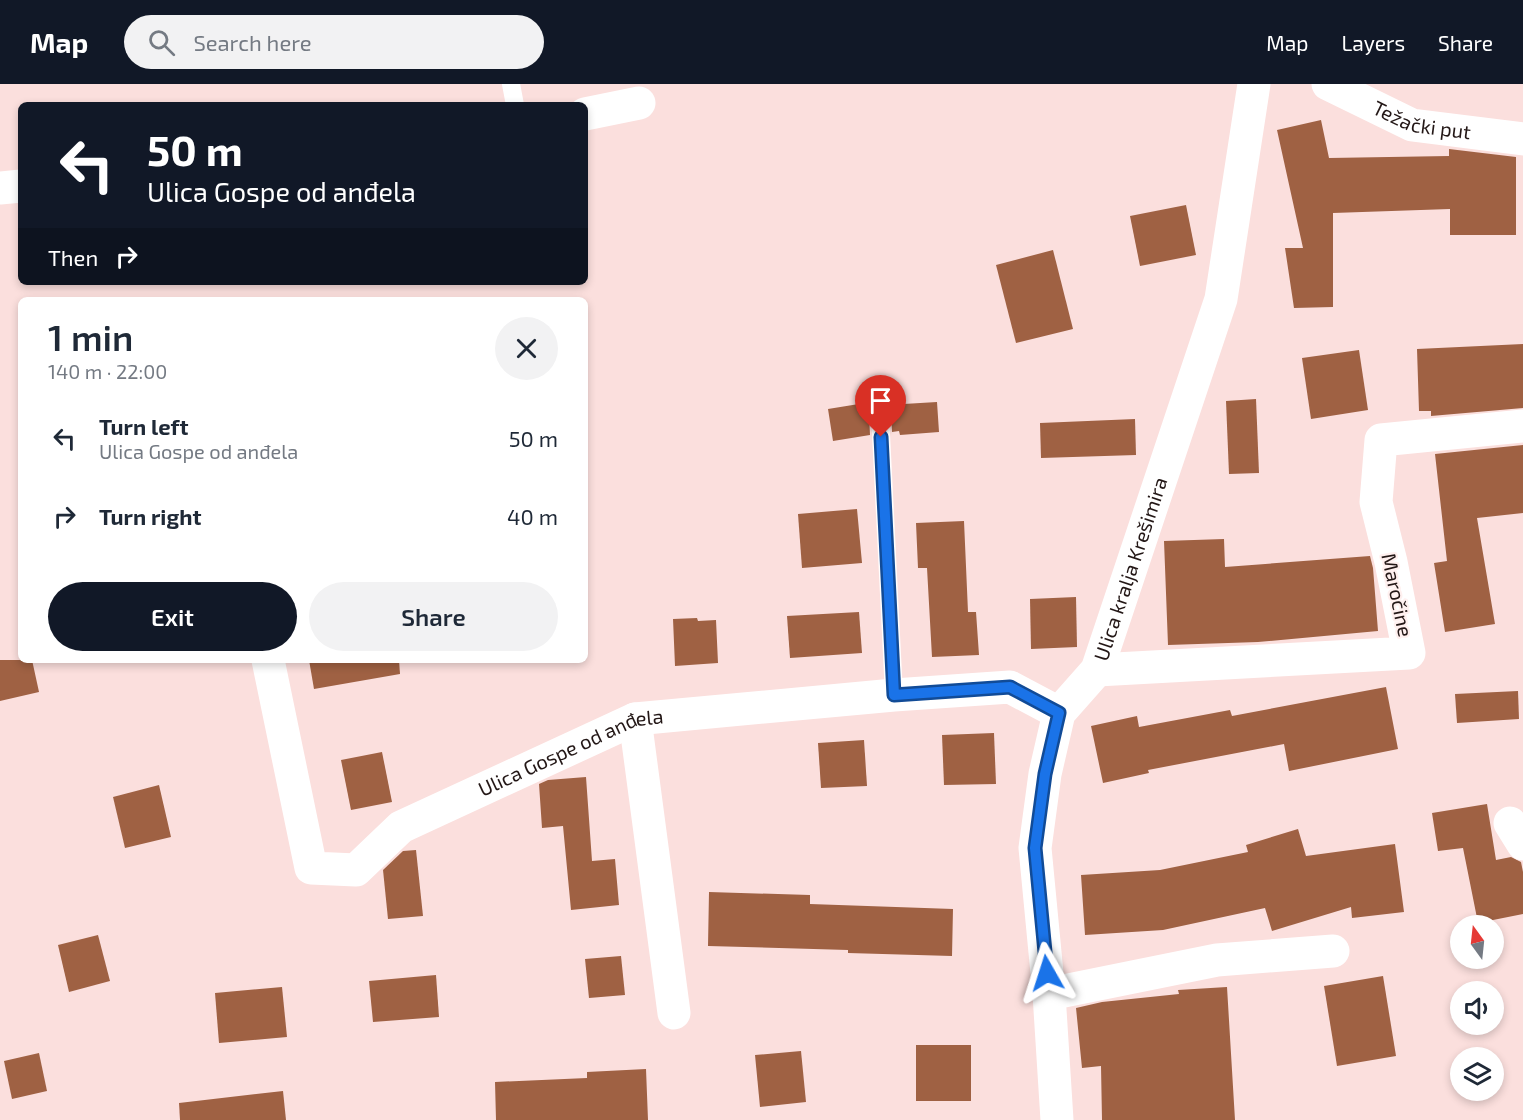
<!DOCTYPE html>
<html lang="en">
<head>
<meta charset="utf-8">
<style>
	body { margin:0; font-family:"Exo 2",sans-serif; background:#f2f2f3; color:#1f2937; height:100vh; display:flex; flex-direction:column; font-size:22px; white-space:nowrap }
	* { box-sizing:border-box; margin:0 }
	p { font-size:20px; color:#747a83 }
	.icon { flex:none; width:33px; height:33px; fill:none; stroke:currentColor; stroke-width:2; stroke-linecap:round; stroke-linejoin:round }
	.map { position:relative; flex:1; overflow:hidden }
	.side { position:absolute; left:18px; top:213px; width:570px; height:366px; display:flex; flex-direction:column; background:#fff; border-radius:9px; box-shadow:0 3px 9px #0003 }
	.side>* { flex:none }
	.guide { position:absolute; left:18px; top:18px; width:570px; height:183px; border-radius:9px; box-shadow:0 3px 9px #0003; background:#111827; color:#fff; overflow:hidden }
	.needle { width:39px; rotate:345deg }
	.fabs { position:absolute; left:1450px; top:831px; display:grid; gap:12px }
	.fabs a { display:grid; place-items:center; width:54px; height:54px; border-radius:50%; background:#fff; box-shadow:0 3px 9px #0003; font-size:30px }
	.pin { position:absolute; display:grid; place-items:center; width:51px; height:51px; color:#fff; margin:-62px -26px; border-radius:50% 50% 50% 0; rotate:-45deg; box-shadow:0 0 6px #0007 }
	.pin .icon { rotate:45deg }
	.me { position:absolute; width:66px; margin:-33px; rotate:354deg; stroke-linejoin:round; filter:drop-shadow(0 0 4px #0008) }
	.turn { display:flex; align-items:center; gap:21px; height:126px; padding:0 30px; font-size:27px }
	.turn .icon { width:78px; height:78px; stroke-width:2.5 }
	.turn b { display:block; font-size:42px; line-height:51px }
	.then { display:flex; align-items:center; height:57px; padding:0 30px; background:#0003; gap:12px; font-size:22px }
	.round { display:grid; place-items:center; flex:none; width:63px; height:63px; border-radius:32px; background:#f2f2f3 }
	.summary { display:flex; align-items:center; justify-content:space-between; height:102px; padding:0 30px }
	h1 { font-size:36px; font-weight:600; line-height:45px }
	.action { display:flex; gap:12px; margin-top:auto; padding:12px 30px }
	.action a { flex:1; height:69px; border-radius:36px; background:#111827; color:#fff; font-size:24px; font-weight:600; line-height:69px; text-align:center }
	.action a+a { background:#f2f2f3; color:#1f2937 }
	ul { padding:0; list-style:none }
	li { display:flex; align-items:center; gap:18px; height:78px; padding:0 30px }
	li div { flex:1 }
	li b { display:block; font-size:22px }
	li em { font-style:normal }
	header { display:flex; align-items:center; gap:36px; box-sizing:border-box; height:84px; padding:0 30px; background:#111827; color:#fff }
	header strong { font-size:28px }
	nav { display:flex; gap:33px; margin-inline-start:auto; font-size:21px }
	.search { width:420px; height:54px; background:#f2f2f3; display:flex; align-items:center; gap:15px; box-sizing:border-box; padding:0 21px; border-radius:33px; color:#747a83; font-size:22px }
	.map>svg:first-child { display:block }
	.building { fill:#9f6143 }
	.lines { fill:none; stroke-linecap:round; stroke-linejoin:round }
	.service { stroke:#fff; stroke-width:18 }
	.minor { stroke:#fff; stroke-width:33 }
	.tertiary { stroke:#fff; stroke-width:33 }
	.route-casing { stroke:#114b97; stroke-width:15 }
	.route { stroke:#1a73e8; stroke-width:10 }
	.labels { text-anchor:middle; stroke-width:4.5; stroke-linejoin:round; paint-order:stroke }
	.street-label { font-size:20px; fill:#231716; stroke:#fff0ef }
</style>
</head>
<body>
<header>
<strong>Map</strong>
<div class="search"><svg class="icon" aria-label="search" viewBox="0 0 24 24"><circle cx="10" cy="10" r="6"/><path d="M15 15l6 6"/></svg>Search here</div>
<nav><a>Map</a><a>Layers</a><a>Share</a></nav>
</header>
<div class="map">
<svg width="1523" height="1036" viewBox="0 0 1523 1036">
	<rect width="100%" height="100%" fill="#fbdfdd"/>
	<g class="building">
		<path d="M1321 36 1329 74 1449 72V65L1516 73V151H1450V125L1333 129V223L1294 224 1285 164H1303L1277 46Z"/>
		<path d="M1186 121 1196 171 1140 182 1130 132Z"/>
		<path d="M1053 166 1073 245 1016 259 996 181Z"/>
		<path d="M1523 260V324L1431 332V327H1419L1417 265Z"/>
		<path d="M1359 266 1368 326 1311 335 1302 274Z"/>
		<path d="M1256 315 1259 389 1229 390 1226 317Z"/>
		<path d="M937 318 939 348 900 351 899 347 892 348 891 329 887 321Z"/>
		<path d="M865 319 866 323 872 322 869 330 870 351 833 357 828 325Z"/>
		<path d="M1135 335 1136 371 1041 374 1040 339Z"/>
		<path d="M1523 361V429L1477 434 1495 540 1445 548 1434 479 1447 477 1435 370Z"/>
		<path d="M857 425 862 479 802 484 798 430Z"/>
		<path d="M964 437 968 528H976L979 571 932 573 927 484H918L916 439Z"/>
		<path d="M1224 455 1225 483 1370 472 1373 484 1378 547 1258 558 1168 561 1164 457Z"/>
		<path d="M1076 513 1077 563 1031 565 1030 515Z"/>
		<path d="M859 528 862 569 790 574 787 532Z"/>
		<path d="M697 534 698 537 716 536 718 579 675 582 673 535Z"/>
		<path d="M0 576H32L39 608 0 617Z"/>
		<path d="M309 576H399L400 590 314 605Z"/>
		<path d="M1386 603 1398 665 1289 687 1284 660 1148 686 1149 689 1103 699 1091 642 1137 632 1139 643 1230 626 1232 632Z"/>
		<path d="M1518 607 1519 635 1457 639 1455 610Z"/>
		<path d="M994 649 996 700 944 701 942 651Z"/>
		<path d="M864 656 867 702 821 704 818 659Z"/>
		<path d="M382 668 392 718 351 726 341 676Z"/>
		<path d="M586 693 592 777 615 775 619 821 571 826 563 742 542 744 539 700 548 696Z"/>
		<path d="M159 701 171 753 125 764 113 713Z"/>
		<path d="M1487 720 1496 776 1511 773 1521 778 1523 788V830L1478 839 1463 764 1438 767 1432 729Z"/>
		<path d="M1298 745 1306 772 1395 760 1404 828 1352 834 1351 823 1272 847 1265 824 1163 846 1085 851 1081 791 1160 786 1248 768 1246 761Z"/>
		<path d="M416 766 423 832 388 835 383 786 403 767Z"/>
		<path d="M709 808 810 811V820L953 825 952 872 848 869V866L708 862Z"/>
		<path d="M98 851 110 897 69 908 58 861Z"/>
		<path d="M621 872 625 911 589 914 585 875Z"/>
		<path d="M436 891 439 933 373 938 369 897Z"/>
		<path d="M1383 892 1396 972 1337 982 1324 902Z"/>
		<path d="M282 903 287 953 219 959 215 909Z"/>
		<path d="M1227 903 1235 1036H1102L1101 982 1082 984 1076 924 1102 918 1179 910 1178 906Z"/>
		<rect x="916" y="961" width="55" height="56"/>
		<path d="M801 967 806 1018 760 1023 755 971Z"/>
		<path d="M39 969 47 1007 12 1015 4 977Z"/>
		<path d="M646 985 648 1036H496L495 998 587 994V988Z"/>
		<path d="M283 1007 286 1036H180L179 1019Z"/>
	</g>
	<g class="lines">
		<g class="service">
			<path d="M511 0 515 21"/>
			<path d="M880 330 894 611"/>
		</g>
		<g class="minor">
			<path id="s1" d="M1328 0 1412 41 1523 55"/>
			<path d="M585 30 639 19"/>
			<path d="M0 104 21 102"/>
			<path id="s2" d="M268 576 311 784 356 786 401 743 635 635 894 611 1010 603 1059 629"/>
			<path d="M1097 586 1409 569 1391 478 1376 418 1381 356 1523 342"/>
			<path d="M635 635 674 929"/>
			<path d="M1510 739 1523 760"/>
			<path d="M1049 910 1217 876 1333 867"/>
		</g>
		<path class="tertiary" id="s3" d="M1057 1036 1049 910 1035 764 1045 690 1059 629 1097 586 1221 215 1254 0"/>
	</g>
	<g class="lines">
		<defs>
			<path id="route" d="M881 353 894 611 1010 603 1059 629 1045 690 1035 764 1047 889"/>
		</defs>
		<use href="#route" class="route-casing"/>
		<use href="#route" class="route"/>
	</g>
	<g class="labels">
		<g class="street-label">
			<text dy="7" stroke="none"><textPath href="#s1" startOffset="102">Težački put</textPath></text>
			<text dy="7" stroke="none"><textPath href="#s3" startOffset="574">Ulica kralja Krešimira</textPath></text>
			<text transform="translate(1397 511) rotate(78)" y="7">Maročine</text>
			<text dy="7" stroke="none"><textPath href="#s2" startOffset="506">Ulica Gospe od anđela</textPath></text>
		</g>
	</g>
</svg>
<div class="fabs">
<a><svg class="needle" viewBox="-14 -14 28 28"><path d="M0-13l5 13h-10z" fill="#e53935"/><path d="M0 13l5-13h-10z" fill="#747a83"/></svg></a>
<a><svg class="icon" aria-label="sound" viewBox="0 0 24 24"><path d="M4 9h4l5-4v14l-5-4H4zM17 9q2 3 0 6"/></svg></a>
<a><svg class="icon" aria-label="layers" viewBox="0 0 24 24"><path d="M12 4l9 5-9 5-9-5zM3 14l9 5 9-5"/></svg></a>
</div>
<div class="pin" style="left:881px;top:353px;background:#d93025"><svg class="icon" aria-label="arrive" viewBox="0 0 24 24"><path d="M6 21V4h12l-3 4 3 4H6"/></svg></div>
<svg class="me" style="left:1047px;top:889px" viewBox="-20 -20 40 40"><path d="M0-17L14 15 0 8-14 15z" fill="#1a73e8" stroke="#fff" stroke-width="4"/></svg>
<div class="guide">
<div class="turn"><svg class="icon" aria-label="left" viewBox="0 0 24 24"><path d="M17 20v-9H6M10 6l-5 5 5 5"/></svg><div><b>50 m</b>Ulica Gospe od anđela</div></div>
<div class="then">Then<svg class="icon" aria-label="right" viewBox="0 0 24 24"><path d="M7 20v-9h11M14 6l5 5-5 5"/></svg></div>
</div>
<section class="side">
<div class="summary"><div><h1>1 min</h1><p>140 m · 22:00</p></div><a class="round"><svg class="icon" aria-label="close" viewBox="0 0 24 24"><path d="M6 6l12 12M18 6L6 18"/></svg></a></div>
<ul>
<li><svg class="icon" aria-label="left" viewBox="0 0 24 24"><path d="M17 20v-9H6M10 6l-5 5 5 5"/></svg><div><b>Turn left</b><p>Ulica Gospe od anđela</p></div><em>50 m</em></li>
<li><svg class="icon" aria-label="right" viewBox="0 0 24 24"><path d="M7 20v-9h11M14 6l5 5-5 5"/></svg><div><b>Turn right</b></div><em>40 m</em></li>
</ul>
<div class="action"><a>Exit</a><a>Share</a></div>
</section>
</div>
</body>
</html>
